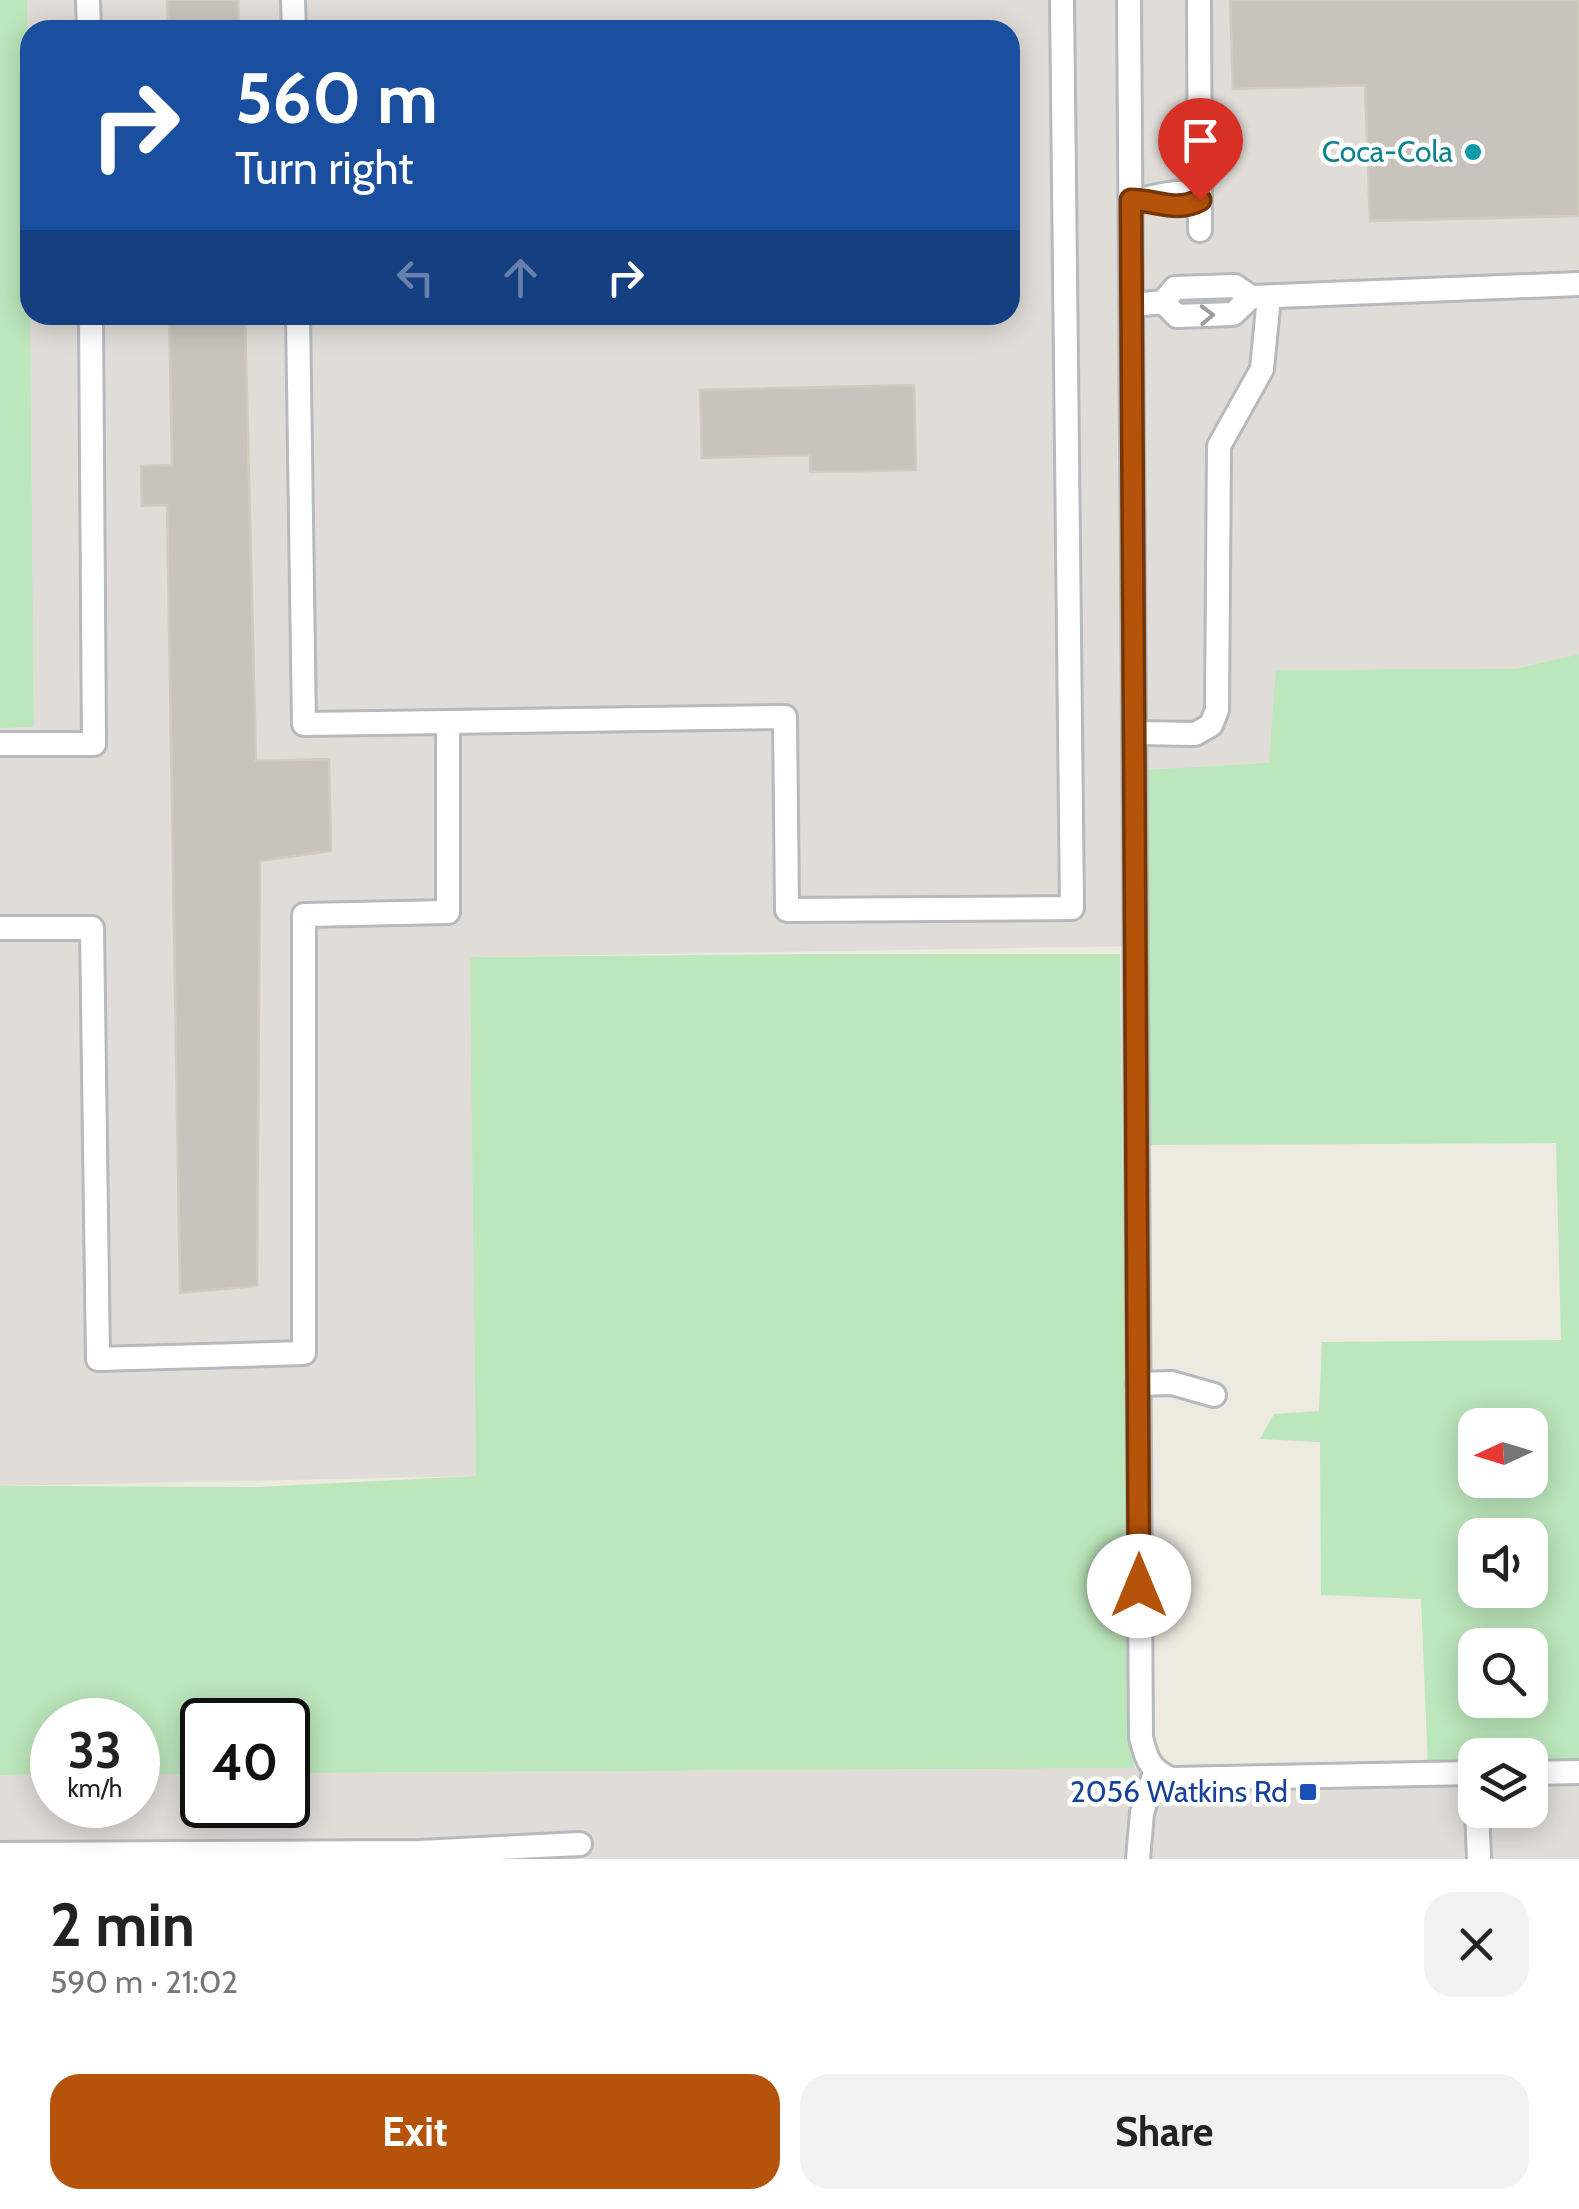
<!DOCTYPE html>
<html lang="en">
<head>
<meta charset="utf-8">
<style>
	body { margin:0; font-family:Cabin,sans-serif; background:#f2f2f2; color:#222; height:100vh; display:flex; flex-direction:column; font-size:38px; white-space:nowrap }
	* { box-sizing:border-box; margin:0 }
	p { font-size:32px; color:#767676 }
	.icon { flex:none; width:55px; height:55px; fill:none; stroke:currentColor; stroke-width:2; stroke-linecap:round; stroke-linejoin:round }
	.map { position:relative; height:1859px; overflow:hidden }
	.details { display:flex; flex-direction:column; background:#fff; flex:1 }
	.details>* { flex:none }
	.hud { position:absolute; left:20px; top:20px; width:1000px; height:305px; border-radius:30px; box-shadow:0 5px 25px #0003; background:#1a4fa0; color:#fff; overflow:hidden }
	.needle { width:65px; rotate:266deg }
	.buttons { position:absolute; left:1458px; top:1408px; display:grid; gap:20px }
	.buttons a { display:grid; place-items:center; width:90px; height:90px; border-radius:20px; background:#fff; box-shadow:0 5px 25px #0003; font-size:50px }
	.speed { position:absolute; left:30px; top:1698px; display:flex; gap:20px; font-size:50px; font-weight:700; text-align:center }
	.speed>* { display:grid; place-content:center; width:130px; height:130px; border-radius:50%; background:#fff; box-shadow:0 5px 25px #0003; line-height:1 }
	.speed small { font-size:25px; font-weight:400 }
	.speed .limit { border:5px solid #111; border-radius:15px; background:#fff; color:#111 }
	.pin { position:absolute; display:grid; place-items:center; width:85px; height:85px; color:#fff; margin:-102px -42px; border-radius:50% 50% 50% 0; rotate:-45deg; box-shadow:0 0 10px #0007 }
	.pin .icon { rotate:45deg }
	.me { position:absolute; width:110px; margin:-55px; rotate:0deg; stroke-linejoin:round; filter:drop-shadow(0 0 8px #0008) }
	.turn { display:flex; align-items:center; gap:35px; height:210px; padding:0 50px; font-size:45px }
	.turn .icon { width:130px; height:130px; stroke-width:2.5 }
	.turn b { display:block; font-size:70px; line-height:85px }
	.lanes { display:flex; align-items:center; height:95px; padding:0 50px; background:#0003; justify-content:center; gap:50px; direction:ltr }
	.lanes .off { opacity:.35 }
	.round { display:grid; place-items:center; flex:none; width:105px; height:105px; border-radius:30px; background:#f2f2f2 }
	.headline { display:flex; align-items:center; justify-content:space-between; height:170px; padding:0 50px }
	h1 { font-size:60px; font-weight:700; line-height:75px }
	.action { display:flex; gap:20px; margin-top:auto; padding:20px 50px }
	.action a { flex:1; height:115px; border-radius:30px; background:#b45309; color:#fff; font-size:40px; font-weight:700; line-height:115px; text-align:center }
	.action a+a { background:#f2f2f2; color:#222 }
	.map>svg:first-child { display:block }
	.industrial { fill:#e0ddd8; fill-rule:evenodd }
	.green { fill:#bce6bb; fill-rule:evenodd }
	.building { fill:#c8c4bd; stroke:#d2cbbe; stroke-width:2.5 }
	.lines { fill:none; stroke-linecap:round; stroke-linejoin:round }
	.minor-casing { stroke:#b6b9be; stroke-width:28 }
	.minor { stroke:#fff; stroke-width:22 }
	.oneway { stroke:#9b9ea1 }
	.route-casing { stroke:#753606; stroke-width:25 }
	.route { stroke:#b45309; stroke-width:18 }
	.culture-dot { fill:#0f9aa8; stroke:#fff; stroke-width:4 }
	.transit-dot { fill:#1a4fb4; stroke:#fff; stroke-width:4 }
	.labels { text-anchor:middle; stroke-width:9; stroke-linejoin:round; paint-order:stroke }
	.culture-label { font-size:30px; fill:#0d838f; stroke:#fff; text-anchor:end }
	.transit-label { font-size:30px; fill:#164399; stroke:#fff; text-anchor:end }
</style>
</head>
<body>
<div class="map">
<svg width="1579" height="1859" viewBox="0 0 1579 1859">
	<rect width="100%" height="100%" fill="#edeae0"/>
	<g class="industrial">
		<path d="M27 0H1579V654L1515 669 1270 763 1144 946 471 957 476 1476 0 1486V728L34 727ZM30 30H1010V315H30Z"/>
		<path d="M1135 1768 1430 1784 1475 1783V1810H1530V1782H1579V1859H0V1775L52 1774V1805H138V1774H202V1805H288V1773Z"/>
	</g>
	<g class="green">
		<path d="M0 0H27L34 727 0 728Z"/>
		<path d="M1579 654V1765L1530 1766V1755H1475V1767H1428L1421 1599 1321 1595 1320 1442 1260 1439 1274 1414 1319 1411 1322 1342 1561 1340 1556 1143 1148 1145 1144 946 1147 770 1269 763 1276 670 1515 669ZM1475 1425H1530V1480H1475ZM1475 1535H1530V1590H1475ZM1475 1645H1530V1700H1475Z"/>
		<path d="M818 954H1120L1130 1736 1135 1768 288 1773V1720H202V1774H138V1720H52V1774L0 1775V1486L258 1487 476 1476 470 957Z"/>
	</g>
	<g class="building">
		<path d="M167 0H238L239 30H168Z"/>
		<path d="M1230 0H1579V216L1370 221 1365 85 1233 89Z"/>
		<path d="M169 315H245L256 761 329 759 331 851 260 861 257 1286 180 1293 167 505 142 506 141 466 172 465Z"/>
		<path d="M914 385 916 470 810 472V455L702 458 700 390Z"/>
	</g>
	<g class="lines">
		<defs>
			<g id="minor">
				<path d="M88 0 89 30"/>
				<path d="M293 0 294 30"/>
				<path d="M1129 0 1141 1737C1146 1759 1150 1770 1171 1779L1475 1773"/>
				<path d="M1199 0 1200 230"/>
				<path d="M1131 200C1155 200 1178 185 1200 199"/>
				<path d="M1163 302 1177 316 1233 314 1251 297"/>
				<path d="M1133 305 1163 302 1175 288 1235 286 1251 297 1579 284"/>
				<path d="M298 315 304 724 448 722"/>
				<path d="M1136 733 1195 734 1211 725 1217 710 1219 446 1262 369 1269 297"/>
				<path d="M0 744H94L91 315"/>
				<path d="M0 928H92L98 1359 304 1353V915L448 912V722L785 717 787 910 1072 908 1062 0"/>
				<path d="M1138 1384 1172 1383 1214 1395"/>
				<path d="M1530 1773 1579 1772"/>
				<path d="M1477 1810 1479 1859"/>
				<path d="M0 1854 420 1852 580 1844"/>
				<path d="M1138 1859 1142 1813 1155 1772"/>
			</g>
		</defs>
		<use href="#minor" class="minor-casing"/>
		<use href="#minor" class="minor"/>
	</g>
	<defs><path id="oneway-chevron" d="M-2-3.5L2.5 0L-2 3.5" fill="none" stroke-width="1.6" stroke-linecap="round" stroke-linejoin="round" transform="scale(2.5)"/></defs>
	<use class="oneway" href="#oneway-chevron" transform="translate(1207 315) rotate(-2)"/>
	<g class="lines">
		<defs>
			<path id="route" d="M1139 1586 1131 200C1156 200 1176 213 1200 200"/>
		</defs>
		<use href="#route" class="route-casing"/>
		<use href="#route" class="route"/>
	</g>
	<circle class="culture-dot" cx="1473" cy="152" r="10"/>
	<rect class="transit-dot" x="1298" y="1782" width="20" height="20" rx="5"/>
	<g class="labels">
		<g class="culture-label">
			<text x="1453" y="162">Coca-Cola</text>
		</g>
		<g class="transit-label">
			<text x="1288" y="1802">2056 Watkins Rd</text>
		</g>
	</g>
</svg>
<div class="buttons">
<a><svg class="needle" viewBox="-14 -14 28 28"><path d="M0-13l5 13h-10z" fill="#e53935"/><path d="M0 13l5-13h-10z" fill="#767676"/></svg></a>
<a><svg class="icon" aria-label="sound" viewBox="0 0 24 24"><path d="M4 9h4l5-4v14l-5-4H4zM17 9q2 3 0 6"/></svg></a>
<a><svg class="icon" aria-label="search" viewBox="0 0 24 24"><circle cx="10" cy="10" r="6"/><path d="M15 15l6 6"/></svg></a>
<a><svg class="icon" aria-label="layers" viewBox="0 0 24 24"><path d="M12 4l9 5-9 5-9-5zM3 14l9 5 9-5"/></svg></a>
</div>
<div class="speed"><div>33<small>km/h</small></div><div class="limit">40</div></div>
<div class="pin" style="left:1200px;top:200px;background:#d93025"><svg class="icon" aria-label="arrive" viewBox="0 0 24 24"><path d="M6 21V4h12l-3 4 3 4H6"/></svg></div>
<svg class="me" style="left:1139px;top:1586px" viewBox="-20 -20 40 40"><circle r="19" fill="#fff"/><path d="M0-13L10 11 0 6-10 11z" fill="#b45309"/></svg>
<div class="hud">
<div class="turn"><svg class="icon" aria-label="right" viewBox="0 0 24 24"><path d="M7 20v-9h11M14 6l5 5-5 5"/></svg><div><b>560 m</b>Turn right</div></div>
<div class="lanes"><svg class="icon off" aria-label="left" viewBox="0 0 24 24"><path d="M17 20v-9H6M10 6l-5 5 5 5"/></svg><svg class="icon off" aria-label="ahead" viewBox="0 0 24 24"><path d="M12 20V5M6 11l6-6 6 6"/></svg><svg class="icon" aria-label="right" viewBox="0 0 24 24"><path d="M7 20v-9h11M14 6l5 5-5 5"/></svg></div>
</div>
</div>
<section class="details">
<div class="headline"><div><h1>2 min</h1><p>590 m · 21:02</p></div><a class="round"><svg class="icon" aria-label="close" viewBox="0 0 24 24"><path d="M6 6l12 12M18 6L6 18"/></svg></a></div>
<div class="action"><a>Exit</a><a>Share</a></div>
</section>
</body>
</html>
